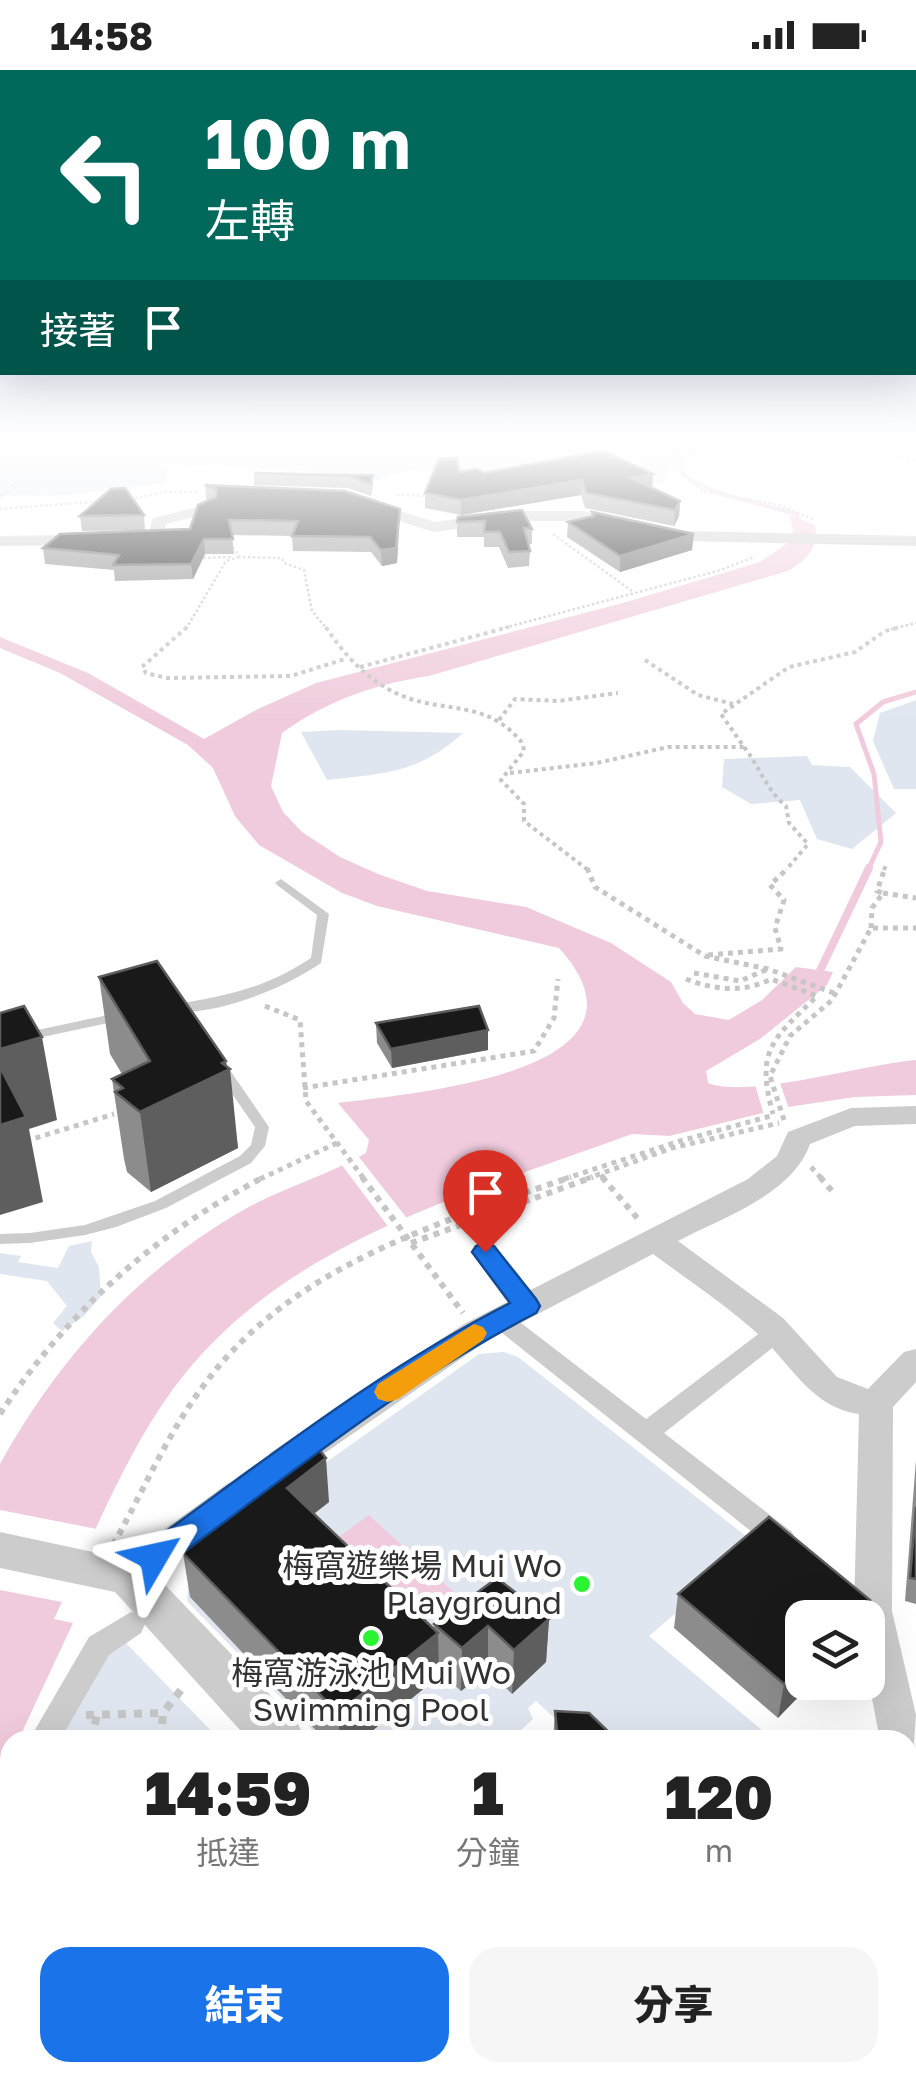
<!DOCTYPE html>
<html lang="zh-TW">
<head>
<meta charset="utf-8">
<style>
	body { margin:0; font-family:"Golos Text","Noto Sans TC",sans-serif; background:#f6f6f6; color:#222; height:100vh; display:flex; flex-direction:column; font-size:38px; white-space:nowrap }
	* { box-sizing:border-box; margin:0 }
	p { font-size:32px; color:#767676 }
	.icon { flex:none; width:55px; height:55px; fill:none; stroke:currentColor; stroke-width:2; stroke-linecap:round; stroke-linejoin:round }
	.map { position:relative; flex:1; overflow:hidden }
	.details { position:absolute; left:0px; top:1660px; width:918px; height:352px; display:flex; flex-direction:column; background:#fff; border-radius:30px 30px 0 0; box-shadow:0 10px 40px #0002 }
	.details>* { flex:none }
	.hud { position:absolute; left:0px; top:0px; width:918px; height:305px; box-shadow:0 10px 40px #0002; background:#00695c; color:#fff; overflow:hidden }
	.fabs { position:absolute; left:785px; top:1530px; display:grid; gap:20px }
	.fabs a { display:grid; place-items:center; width:100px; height:100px; border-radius:20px; background:#fff; box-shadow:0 10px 40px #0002; font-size:50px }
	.pin { position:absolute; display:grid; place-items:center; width:85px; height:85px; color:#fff; margin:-102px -42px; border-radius:50% 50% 50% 0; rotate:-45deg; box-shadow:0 0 10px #0007 }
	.pin .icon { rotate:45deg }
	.me { position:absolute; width:110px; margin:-55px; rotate:54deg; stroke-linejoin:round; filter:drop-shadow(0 0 8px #0008) }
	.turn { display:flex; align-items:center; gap:35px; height:210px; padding:0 40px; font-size:45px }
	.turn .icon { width:130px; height:130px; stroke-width:2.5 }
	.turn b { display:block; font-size:70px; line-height:85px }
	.then { display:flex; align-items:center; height:95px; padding:0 40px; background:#0003; gap:20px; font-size:38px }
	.eta { display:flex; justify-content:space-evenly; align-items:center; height:170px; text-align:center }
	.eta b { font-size:60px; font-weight:800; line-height:70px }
	.button { display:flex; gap:20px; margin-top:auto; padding:20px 40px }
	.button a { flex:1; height:115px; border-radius:30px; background:#1a73e8; color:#fff; font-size:40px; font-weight:800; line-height:115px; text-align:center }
	.button a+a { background:#f6f6f6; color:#222 }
	.status { display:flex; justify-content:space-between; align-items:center; height:70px; padding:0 50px; background:#fff; direction:ltr }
	.status svg { height:28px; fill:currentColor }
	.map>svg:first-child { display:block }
	.green { fill:#e0e6ef }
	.water { fill:#f0cbdd }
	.pier { fill:#fff }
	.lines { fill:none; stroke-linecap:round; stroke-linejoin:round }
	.stream-far2 { stroke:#f0cbdd; stroke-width:4 }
	.stream-far1 { stroke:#f0cbdd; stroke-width:5 }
	.stream { stroke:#f0cbdd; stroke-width:8 }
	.path-far4 { stroke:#c6c6c6; stroke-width:2.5; stroke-dasharray:2.5 2.5; stroke-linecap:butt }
	.path-far3 { stroke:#c6c6c6; stroke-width:4; stroke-dasharray:4 4; stroke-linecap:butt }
	.path-far2 { stroke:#c6c6c6; stroke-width:5; stroke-dasharray:5 5; stroke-linecap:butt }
	.path-far1 { stroke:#c6c6c6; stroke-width:6; stroke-dasharray:6 6; stroke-linecap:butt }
	.path { stroke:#c6c6c6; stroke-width:8; stroke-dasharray:8 8; stroke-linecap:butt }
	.service { fill:#ccc; fill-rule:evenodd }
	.pedestrian { fill:#ccc; fill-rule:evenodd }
	.minor { fill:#ccc; fill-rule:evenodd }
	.tertiary { fill:#ccc; fill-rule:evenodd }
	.wall { fill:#8c8c8c }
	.shaded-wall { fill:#5e5e5e }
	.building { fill:#191919; stroke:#5e5e5e; stroke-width:2.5 }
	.route { fill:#1a73e8; stroke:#114b97; stroke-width:2.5 }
	.slow { fill:#f59e0b }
	.poi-dot { fill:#2af332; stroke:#fff; stroke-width:4 }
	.labels { text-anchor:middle; stroke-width:10; stroke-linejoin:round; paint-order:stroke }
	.near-poi-label { font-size:32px; fill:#323232; stroke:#fff; text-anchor:end }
</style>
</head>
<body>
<div class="status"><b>14:58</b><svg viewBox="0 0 49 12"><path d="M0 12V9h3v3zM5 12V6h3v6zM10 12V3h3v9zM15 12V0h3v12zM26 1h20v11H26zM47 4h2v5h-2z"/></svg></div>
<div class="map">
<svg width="916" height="2012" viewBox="0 0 916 2012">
	<rect width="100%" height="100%" fill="#fff"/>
	<g class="green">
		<path d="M0 370H705L665 402 664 415 653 413 634 386 584 391 474 416 461 401C432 399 397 398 372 413L302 400 167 394 166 413 70 425 0 426Z"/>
		<path d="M916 630V719H894L873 671 880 643Z"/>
		<path d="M339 660 463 663C417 704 386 703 327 710L301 662Z"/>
		<path d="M807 686 812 695 850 697 896 743 852 779 817 769 800 730 751 734 722 717 724 689Z"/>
		<path d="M92 1171 91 1182 99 1197 101 1226 84 1246 62 1261 53 1253 67 1236 47 1211 0 1204V1183L21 1186 18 1192 58 1198 69 1176Z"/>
		<path d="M504 1282 518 1287 756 1474 649 1566 774 1670H578L536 1631 528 1638 533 1649 510 1670H322L187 1531 189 1505 318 1398 479 1284Z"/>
		<path d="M124 1571 220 1670H52L96 1592Z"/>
	</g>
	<g class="water">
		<path d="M790 445 815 455C819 479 807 489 788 501L429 606C375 614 326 631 282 663L271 716 283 742 302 762 340 787 378 804 427 821 526 837 611 873 671 912 683 933 695 944 729 950 762 930 796 897 833 902 827 915 760 969 706 1001 708 1013C749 1029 864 994 916 990V1025L855 1027 788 1037 669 1066 632 1064C467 1125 283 1170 173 1319 123 1388 91 1472 54 1549L73 1553 23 1660 26 1670H10V1976L0 2001V1394C59 1287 140 1198 247 1138 285 1117 329 1105 366 1083L369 1070 338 1033C405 1024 673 1004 559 878L377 836 342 823 259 775 235 746 213 698 188 675 60 603 0 578V567L88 603 204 669 258 639 316 613 623 533 760 492 788 473 793 461Z"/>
		<path d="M369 1445 457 1525 412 1559 325 1477Z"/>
	</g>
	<g class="pier">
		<path d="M778 1007 790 1042 765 1048 754 1011Z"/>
		<path d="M356 1083 359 1087 409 1151 390 1159 338 1090Z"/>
		<path d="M0 1440 102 1460 67 1533 0 1520Z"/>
	</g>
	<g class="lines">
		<path class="stream-far2" d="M708 370 682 391 683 405 715 422 796 444 801 454"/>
		<path class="stream-far1" d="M868 800 881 772 874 704 856 654 883 632 916 622"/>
		<path class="stream" d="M818 905 869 798"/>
		<g class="path-far4">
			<path d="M660 370 679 391 682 403 703 421 778 435 813 449"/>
			<path d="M809 370 916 391"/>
			<path d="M604 386 659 370"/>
			<path d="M397 425 431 426"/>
			<path d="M0 426 15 418 12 416 16 407"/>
			<path d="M130 429 166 422H197"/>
			<path d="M0 439 104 431"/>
			<path d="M553 464 632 521"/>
			<path d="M230 473 240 487 282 488 284 493 304 500 312 541 327 559"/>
			<path d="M198 488 232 487"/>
			<path d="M186 559 226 491 240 487"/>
			<path d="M500 559 721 500 754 487"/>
			<path d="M891 559 916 553"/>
		</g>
		<g class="path-far3">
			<path d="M187 557 142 597 146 603 167 608 291 606 345 589"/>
			<path d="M326 557C345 587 373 616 408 628 445 641 481 633 512 662 519 669 523 671 524 681L501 710 524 734V751L588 800"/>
			<path d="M645 590 698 625 733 634"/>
			<path d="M360 597 509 557"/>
			<path d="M499 650 515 629 558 631 618 623"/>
			<path d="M744 677C760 697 766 720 786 736L789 753 808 774 786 800"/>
			<path d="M510 703 597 693 668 677H744L721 644 789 597 855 582 885 561 901 557"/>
			<path d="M884 800 886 795"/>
		</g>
		<g class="path-far2">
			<path d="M587 798 595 817 705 886 768 899 834 923"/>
			<path d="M883 823 916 828"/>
			<path d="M871 858 872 838 883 823 877 821 885 798"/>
			<path d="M708 885 781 879 775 858 784 830 770 815 788 798"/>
			<path d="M694 903 740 911 768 899"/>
			<path d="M686 909C714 920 744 923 771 909L817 926C773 969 755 980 773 1044"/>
			<path d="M265 936 300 950 306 1031 364 1109"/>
			<path d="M303 1018 534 981 554 948 558 909"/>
			<path d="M784 1050 770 1006 790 966 832 930 871 858H916"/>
			<path d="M26 1071 114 1044"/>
			<path d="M811 1097 822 1109"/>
			<path d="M601 1105 605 1109"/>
			<path d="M260 1109 337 1073"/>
			<path d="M564 1109 680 1071 774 1045"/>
			<path d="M586 1109 672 1078 779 1053"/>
		</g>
		<g class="path-far1">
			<path d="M362 1107 463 1243"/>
			<path d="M602 1107 639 1150"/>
			<path d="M820 1107 832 1121"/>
			<path d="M411 1173 593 1107"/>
			<path d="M0 1344C68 1241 154 1164 264 1107"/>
			<path d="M113 1475C143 1422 167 1364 204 1315 291 1196 438 1153 571 1107"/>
		</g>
		<g class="path">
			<path d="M86 1645 163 1643"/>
			<path d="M91 1670 97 1645"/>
			<path d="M161 1670 163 1643 184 1616"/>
			<path d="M242 2012 245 2002"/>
			<path d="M671 2012 672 2002"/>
		</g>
		<g class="service">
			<path d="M281 809 329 844 321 893C283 919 216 946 168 942L166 939 168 936C225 925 261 921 311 888L317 845 277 815 275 813Z"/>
			<path d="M122 942 129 946 127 949 0 976V968Z"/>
			<path d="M222 995 227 996 269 1057 265 1076 251 1093 166 1138 116 1157 85 1165 30 1173 0 1174V1164L30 1163 85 1155 155 1131 240 1086 251 1075 255 1057 215 999Z"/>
			<path d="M485 1177 491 1178 532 1232 534 1236 532 1240H520L479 1186 477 1182 479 1178Z"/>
		</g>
		<g class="pedestrian">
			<path d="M500 1241 508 1243 646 1349 769 1256 777 1253 785 1256 789 1262 785 1268 664 1363 792 1462 796 1470 792 1478 782 1481 772 1478 492 1255 488 1249 492 1243Z"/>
			<path d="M131 1542 141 1545 145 1554 141 1563 109 1585 60 1670H29L89 1567Z"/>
			<path d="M908 1900 916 1902V1936L908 1934Z"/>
			<path d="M10 1987V2002H34L31 2012H0L5 1990Z"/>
			<path d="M785 2002H821L820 2012H784Z"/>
		</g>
		<g class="minor">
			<path d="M365 430 435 452 513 441H582L682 461 916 466V476L682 471 582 451H513L434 462 360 438 357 435Z"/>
			<path d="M209 434 214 436V442L166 454 163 469 155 474 0 476V466L148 464 153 448Z"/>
			<path d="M916 1036V1054L855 1056 810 1074C792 1125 723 1147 678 1171L783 1248 837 1307 868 1319 904 1282 916 1279V1312L893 1337 892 1541 916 1645 913 1684 916 1686V1762L908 1759V1670H880L868 1608V1548H855L854 1541 859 1344C810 1337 791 1293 758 1264 726 1235 688 1210 653 1184L488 1270 296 1403 283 1407 270 1403 265 1393 270 1383 464 1254 748 1109 777 1086 788 1062 851 1038Z"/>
			<path d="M240 1410 253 1414 258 1424 253 1434 141 1517 128 1522 115 1517 109 1506 115 1495 227 1414Z"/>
		</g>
		<g class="tertiary">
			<path d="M0 1462 144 1493 298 1654 306 1670H249L115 1522 0 1498Z"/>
			<path d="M280 2002H338L335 2012H277Z"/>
		</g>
	</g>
	<g class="wall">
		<path d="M459 402 484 403 653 404 652 418 680 431 679 446 674 456 585 438 581 425 461 445 425 438V423Z"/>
		<path d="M254 403 373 405V417L371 426 348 418 254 415Z"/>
		<path d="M205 415 400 439 397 493 382 496 371 482 293 481 292 466 232 465 234 484H205L193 509 115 511 114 500 45 494 43 478 190 459 209 430 206 429Z"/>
		<path d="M522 440 532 459V474H528L530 481 529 496 508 498 499 477H484V467H457V452Z"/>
		<path d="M592 442 692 480 620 502 567 467 568 452 592 446Z"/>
		<path d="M144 445 145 460 82 461 80 446Z"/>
		<path d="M99 907 226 991 238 1078 151 1122 127 1102 124 1089 112 1009 122 1004 110 984Z"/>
		<path d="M376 953 488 960V980L392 998 377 973Z"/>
		<path d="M916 1390V1534L905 1531Z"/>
		<path d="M329 1432 314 1444 434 1558V1554L549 1549 546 1592 512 1624 488 1600 461 1621 439 1601V1606L361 1670H325L190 1527 183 1483 212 1461 210 1441Z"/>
		<path d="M678 1524 870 1530 778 1648 674 1558Z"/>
		<path d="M555 1641 617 1670H553Z"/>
	</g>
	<g class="shaded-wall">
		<path d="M653 404 652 418 631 408Z"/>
		<path d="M582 410 581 425 461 445V430Z"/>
		<path d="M680 431 679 446 674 456 675 440Z"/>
		<path d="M400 439 397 493 382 496 381 480Z"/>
		<path d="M694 464 692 480 620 502V486Z"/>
		<path d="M204 469 205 484 193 509 191 494Z"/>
		<path d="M488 960V980L392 998 391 979Z"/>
		<path d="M42 967 57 1050 29 1059 43 1132 0 1145V979Z"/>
		<path d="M226 991 227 1001 230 999 238 1078 151 1122 140 1042Z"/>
		<path d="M326 1388 329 1432 291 1461 287 1418Z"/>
		<path d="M870 1530 866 1548H852Z"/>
		<path d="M549 1549 546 1592 512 1624 514 1580Z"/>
		<path d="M488 1556V1600L461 1621 462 1578Z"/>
		<path d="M438 1563 439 1606 361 1670H340L338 1643Z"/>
		<path d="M802 1596V1612H813L778 1648 784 1614Z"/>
	</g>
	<g class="building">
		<path d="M603 381 653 404 631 408 680 431 675 440 586 423 582 410 461 430 425 423 439 389 457 388 459 402 477 399 484 403Z"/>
		<path d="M254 403 339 405H373L371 414 348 406Z"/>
		<path d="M205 415 345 421 400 439 396 478 381 480 370 467 292 466 298 451 229 450 233 469H204L191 494 113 495 119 485 43 478 60 464 190 459 198 435 216 427V419Z"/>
		<path d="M125 418 144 445 80 446 111 419Z"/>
		<path d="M522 440 532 459 524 458 530 481 509 482 500 462H484L485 451 457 452 458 447Z"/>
		<path d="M592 442 694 464 620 486 568 452 594 446Z"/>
		<path d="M157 891 226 991 222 993 230 999 140 1042 115 1022 123 1018 112 1009 150 991 99 907Z"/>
		<path d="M24 936 42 967 0 979V943Z"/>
		<path d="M479 936 488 960 391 979 376 953Z"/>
		<path d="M0 997 26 1047 0 1055Z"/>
		<path d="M310 1368 326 1388 287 1418 438 1563 338 1643 183 1483 222 1453 210 1441Z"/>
		<path d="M916 1437V1509L910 1508Z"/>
		<path d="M769 1447 870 1530 852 1548H802V1596L784 1614 678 1524Z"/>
		<path d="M497 1508 549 1549 514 1580 488 1556 462 1578 434 1554Z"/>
		<path d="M555 1641 589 1643 617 1670H558Z"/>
		<path d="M341 2002H636L635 2012H338Z"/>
	</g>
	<linearGradient id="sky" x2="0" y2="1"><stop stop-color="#abbde4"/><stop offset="0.57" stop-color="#fff"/><stop offset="1" stop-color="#fff" stop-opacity="0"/></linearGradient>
	<rect width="916" height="652" fill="url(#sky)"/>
	<path class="route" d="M485 1173 494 1176 536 1229 540 1236 536 1243C404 1311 285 1408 165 1496L154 1500 143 1496 139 1487 143 1478C260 1394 381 1298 510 1233L472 1182 476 1176Z"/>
	<path class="slow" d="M474 1254 483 1257 487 1263 483 1270 398 1329 388 1332 378 1329 374 1322 378 1314Z"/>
	<g class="poi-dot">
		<circle cx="582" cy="1514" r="10"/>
		<circle cx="371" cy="1568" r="10"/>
	</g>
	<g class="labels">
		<g class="near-poi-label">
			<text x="562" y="1507">梅窩遊樂場 Mui Wo<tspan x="562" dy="37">Playground</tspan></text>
			<text x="371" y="1614" text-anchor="middle">梅窩游泳池 Mui Wo<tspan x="371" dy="37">Swimming Pool</tspan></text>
		</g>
	</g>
</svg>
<div class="fabs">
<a><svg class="icon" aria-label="layers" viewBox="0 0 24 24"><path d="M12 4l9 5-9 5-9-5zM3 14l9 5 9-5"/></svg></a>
</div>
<div class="pin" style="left:485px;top:1182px;background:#d93025"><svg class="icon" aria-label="arrive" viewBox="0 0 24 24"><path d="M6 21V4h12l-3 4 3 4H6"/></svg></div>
<svg class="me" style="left:154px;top:1487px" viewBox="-20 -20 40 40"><path d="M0-17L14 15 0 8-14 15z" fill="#1a73e8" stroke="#fff" stroke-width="4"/></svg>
<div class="hud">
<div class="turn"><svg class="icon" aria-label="left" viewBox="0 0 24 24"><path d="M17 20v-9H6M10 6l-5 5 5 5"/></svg><div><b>100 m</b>左轉</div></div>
<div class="then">接著<svg class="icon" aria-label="arrive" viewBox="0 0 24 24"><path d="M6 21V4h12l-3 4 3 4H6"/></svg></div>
</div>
<section class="details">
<div class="eta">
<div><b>14:59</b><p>抵達</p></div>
<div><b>1</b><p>分鐘</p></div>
<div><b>120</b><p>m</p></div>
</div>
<div class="button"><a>結束</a><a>分享</a></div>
</section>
</div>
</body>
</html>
